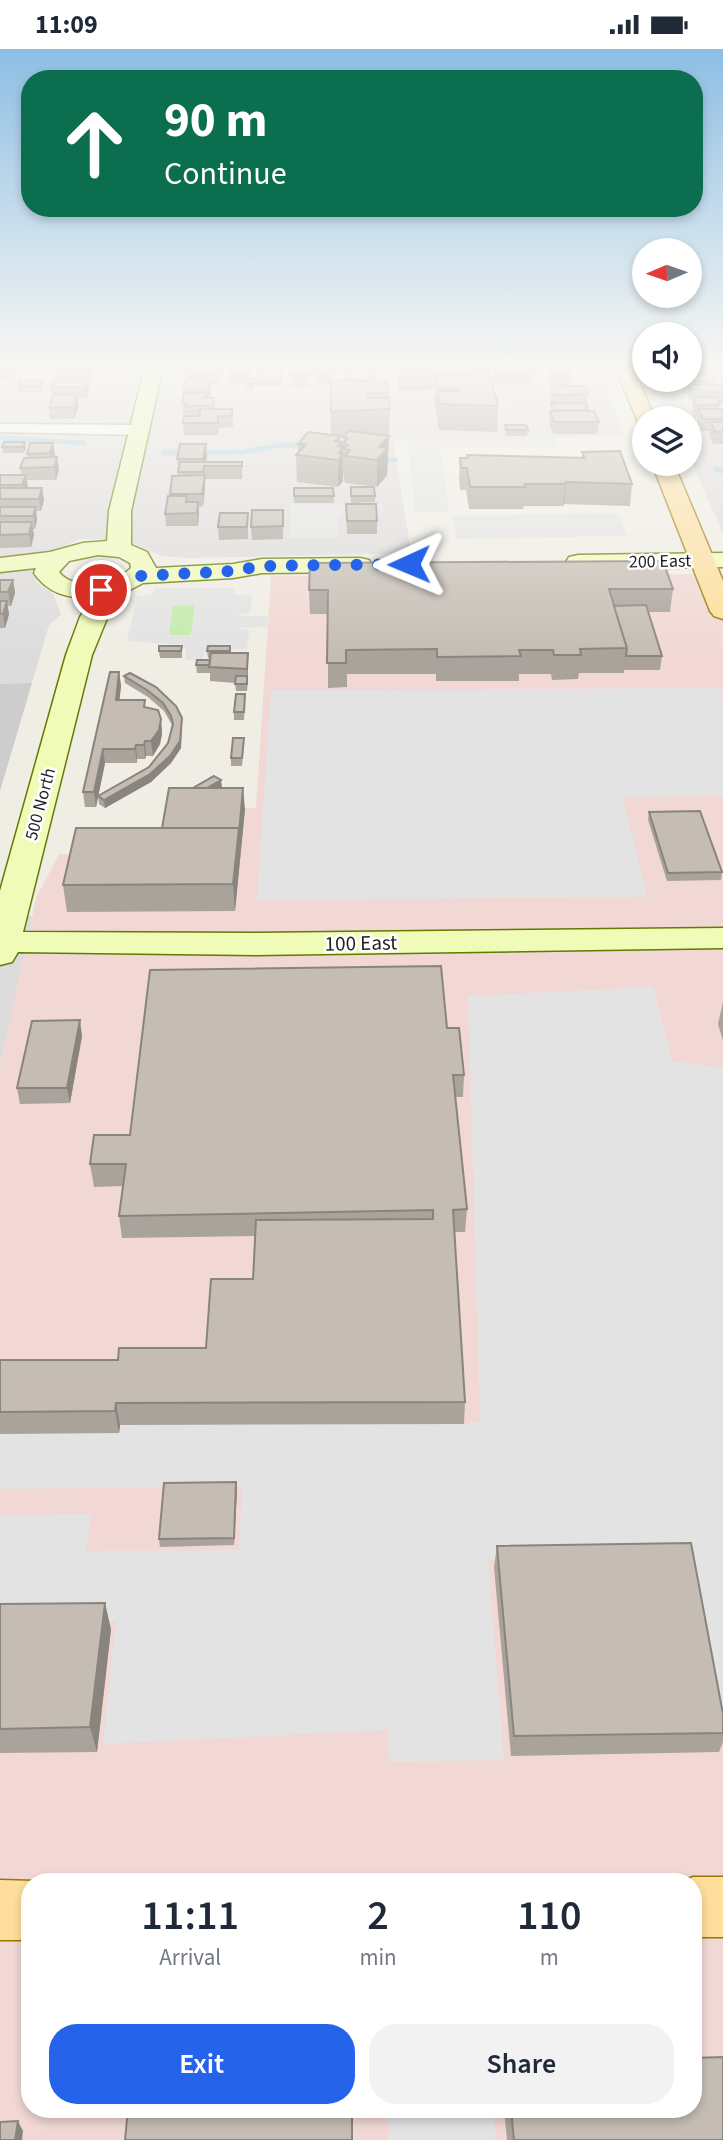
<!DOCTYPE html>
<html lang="en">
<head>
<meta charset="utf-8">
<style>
	body { margin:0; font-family:"Source Sans 3",sans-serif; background:#f2f2f3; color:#1f2937; height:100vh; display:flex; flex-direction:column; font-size:26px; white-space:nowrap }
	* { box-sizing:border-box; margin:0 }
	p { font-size:23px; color:#747a83 }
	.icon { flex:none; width:38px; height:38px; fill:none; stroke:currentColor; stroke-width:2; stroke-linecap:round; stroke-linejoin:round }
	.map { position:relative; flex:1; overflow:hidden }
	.side { position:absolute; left:21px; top:1824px; width:681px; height:245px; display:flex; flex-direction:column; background:#fff; border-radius:28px; box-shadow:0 4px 10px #0003 }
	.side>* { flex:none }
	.banner { position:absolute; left:21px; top:21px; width:682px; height:147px; border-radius:28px; box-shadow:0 4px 10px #0003; background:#0b6e4f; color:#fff; overflow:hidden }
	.needle { width:46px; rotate:268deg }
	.tools { position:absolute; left:632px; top:189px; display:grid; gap:14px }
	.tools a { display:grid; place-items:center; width:70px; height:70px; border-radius:50%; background:#fff; box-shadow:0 4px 10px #0003; font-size:35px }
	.pin { position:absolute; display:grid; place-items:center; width:60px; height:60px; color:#fff; margin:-30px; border:4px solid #fff; border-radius:50%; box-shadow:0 2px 7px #0007 }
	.me { position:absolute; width:77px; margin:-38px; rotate:269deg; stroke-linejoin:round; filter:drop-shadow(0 0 5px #0008) }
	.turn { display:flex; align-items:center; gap:24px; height:147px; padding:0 28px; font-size:32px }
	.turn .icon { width:91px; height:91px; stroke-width:2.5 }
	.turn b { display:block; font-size:49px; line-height:60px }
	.eta { display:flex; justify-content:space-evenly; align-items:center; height:119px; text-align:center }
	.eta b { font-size:42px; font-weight:600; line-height:49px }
	.action { display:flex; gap:14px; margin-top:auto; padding:14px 28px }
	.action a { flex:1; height:80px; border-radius:28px; background:#2563eb; color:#fff; font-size:28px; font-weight:600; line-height:80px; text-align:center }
	.action a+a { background:#f2f2f3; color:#1f2937 }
	.status { display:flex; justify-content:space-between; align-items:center; height:49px; padding:0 35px; background:#fff; direction:ltr }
	.status svg { height:19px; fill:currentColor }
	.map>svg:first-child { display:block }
	.residential { fill:#dddcdc }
	.commercial { fill:#f1d8d4; fill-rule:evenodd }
	.religious { fill:#cdcdcd }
	.grass { fill:#c3ebaa }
	.parking { fill:#e3e3e3; fill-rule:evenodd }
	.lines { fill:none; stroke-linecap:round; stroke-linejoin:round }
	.stream { stroke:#a4ccdf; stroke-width:5 }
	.street-casing { stroke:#a6a6a6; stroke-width:3 }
	.secondary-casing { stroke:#617a02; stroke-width:3 }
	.primary-casing { stroke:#9a7700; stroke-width:3 }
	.street { fill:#fff; fill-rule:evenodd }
	.secondary { fill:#f1fbb8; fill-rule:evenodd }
	.primary { fill:#fede9c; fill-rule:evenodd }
	.wall { fill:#a9a39b; fill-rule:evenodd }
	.shaded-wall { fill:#8a847e }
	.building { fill:#c5bdb4; stroke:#8a847e; stroke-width:2 }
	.route { stroke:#2563eb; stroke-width:12; stroke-dasharray:0 21.6 }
	.labels { text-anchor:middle; stroke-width:5; stroke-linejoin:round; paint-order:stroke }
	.far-street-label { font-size:18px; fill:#1f1f1f; stroke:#fff }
	.street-label { font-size:21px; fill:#1f1f1f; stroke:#fff }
</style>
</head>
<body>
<div class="status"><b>11:09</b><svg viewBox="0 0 49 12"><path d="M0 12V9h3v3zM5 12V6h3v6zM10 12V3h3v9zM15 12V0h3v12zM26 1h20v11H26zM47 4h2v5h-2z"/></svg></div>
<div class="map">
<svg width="723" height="2091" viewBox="0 0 723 2091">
	<rect width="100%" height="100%" fill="#f0ede5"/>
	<g class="residential">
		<path d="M0 314H598L623 387 393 391 411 504 188 509 162 507 141 499 128 490H80L43 506 36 533 53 545 61 565 49 576 32 634 0 635Z"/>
		<path d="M690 314H723V484L690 410V369H671L654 331H690Z"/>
		<path d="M0 867H33L0 1017Z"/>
	</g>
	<path class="commercial" d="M723 525V2091H0V1017L36 849 59 805 163 806 171 760 256 759 271 527ZM30 1832H693V2060H30Z"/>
	<path class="religious" d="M32 634 0 742V635Z"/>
	<path class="grass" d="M173 556H195L191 586H168Z"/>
	<g class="parking">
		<path d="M555 388 556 398 440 399 449 462 415 463 408 391Z"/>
		<path d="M384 455 385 465 338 466V489H289L290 456Z"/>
		<path d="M618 464 627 487 456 490 452 467Z"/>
		<path d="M155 539H234L235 546H252L250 564 234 567H267L268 578 233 579 249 581 247 600 205 601 203 611H185L186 599 184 596 127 592 137 547 152 546ZM195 556 191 586H169L173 557Z"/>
		<path d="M720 639 723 648V747L623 748 648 848 257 851 271 641Z"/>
		<path d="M653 938 672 1012 723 1019V1673L691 1507 488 1510 504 1711 389 1713 388 1681 103 1695 116 1572 0 1573V1466L91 1465 86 1502 239 1501 242 1437 0 1440V1385L119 1384 120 1376 464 1375 480 1372 468 947Z"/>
		<path d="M387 2060H494L496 2091H389Z"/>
	</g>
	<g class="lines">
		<g class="stream">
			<path d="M0 389 84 394"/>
			<path d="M164 404 242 403 281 396H309"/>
			<path d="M375 409 395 411"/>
			<path d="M715 420 723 422"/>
		</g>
		<defs>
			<path id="street" d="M0 375 140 376 148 381 140 386 0 383Z"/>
			<g id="secondary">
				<path d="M146 314H164L131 462V496L147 503 156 519 233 515 262 510 360 509 369 511 372 516 369 521 360 523 262 524 233 529 143 534 128 542 112 557 92 606 23 883 256 884 723 879V899L256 906 18 903 12 913 0 916V842L66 606 80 568 92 549C68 549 48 545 34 524L36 519 0 523V509L50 503 83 494 107 492 109 462ZM98 506 119 508 130 514 131 519C115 535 75 543 59 523L69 512Z"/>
				<path d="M723 504V518L578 520 569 518 566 513 569 508 578 506Z"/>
			</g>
			<g id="primary">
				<path d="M613 314H631L655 369H644V375L638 373Z"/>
				<path d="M652 415H674L723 532V570L714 567 710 562Z"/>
				<path d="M693 1828H723V1888H693V1832H682Z"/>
				<path d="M0 1831 34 1832H30V1891H0Z"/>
			</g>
		</defs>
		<use href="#street" class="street-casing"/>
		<use href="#secondary" class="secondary-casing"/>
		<use href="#primary" class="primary-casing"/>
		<use href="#street" class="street"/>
		<use href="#secondary" class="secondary"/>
		<use href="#primary" class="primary"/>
	</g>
	<g class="wall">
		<path d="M0 314H13L15 325 13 332H0Z"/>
		<path d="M92 314 93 325 91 333H88L89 341 87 349H78L79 357 74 370H50L49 359 52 349 51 338 57 330 56 322Z"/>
		<path d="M231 314 251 324 250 330H254V341H246L245 334H230L229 323Z"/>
		<path d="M378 314V331H371V332L387 333 390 360 389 386H381L389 387 387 426 377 438 345 434 343 422V432L338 438 297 433 296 406 298 404V395L331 386 330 335H316L315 324 334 317V331H344ZM343 388V405V398L340 393V389Z"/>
		<path d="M397 314H438V327L442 326 443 314H491L490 325 498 357 497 383 439 381 434 352 435 341 398 342Z"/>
		<path d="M690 314 711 319V322L716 332 715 336 723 343V355H719V360L723 363V395H713L709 385V382H701L697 372 698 368H694L692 363 693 351H690L688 348V344H684L680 333V331H690Z"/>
		<path d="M719 314H723V335L717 325Z"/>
		<path d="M494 316 533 323V334H495L494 327Z"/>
		<path d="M309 317V338H291L290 326Z"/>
		<path d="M548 318 571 327 570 337 588 345 586 356 588 362 599 373 597 385H553L549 374 550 362H552L551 354 550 349 551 338 547 329Z"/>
		<rect x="257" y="320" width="24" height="17"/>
		<path d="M187 324H222L220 335H211V341L209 349H214L215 360H232L233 378 219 379 218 386H184L183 374 187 367V365H183L182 354 183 341 188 330Z"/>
		<path d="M43 331 44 337 41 343H19L18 337Z"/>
		<path d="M505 376 528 381 527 387H506Z"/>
		<path d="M25 393 26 399 24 404H3L2 398Z"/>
		<path d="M30 394 55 406 54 408 59 420 56 431H27L28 439H42L44 451 41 462H36L37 471 35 480H33L34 486 31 498 0 499V426H22L20 419 27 409V405Z"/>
		<path d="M582 403 632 435 630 457 564 455 563 457H524L523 460H469L466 441H460L459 431 460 409H467V406L582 409Z"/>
		<path d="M207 407 206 413H242V430H205V439L203 457 199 458 198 477H166L165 465 170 445 178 426 177 410Z"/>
		<path d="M351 438 375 447V453L351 454Z"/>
		<path d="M294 439H333L334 454H294Z"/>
		<path d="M346 455 377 472V485H347Z"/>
		<path d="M283 461V490L252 491 251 478Z"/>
		<path d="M248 464V490L219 491 218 478Z"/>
		<path d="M0 531H13L15 544 11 557H7L9 565 5 579H0Z"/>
		<path d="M673 540 670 563H648L662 607 660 621H624V624H579L578 630 552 631 551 625H519V632H436V625H347V638L328 639V565H310L309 541Z"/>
		<path d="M182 597V609H160L159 602Z"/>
		<path d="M230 597 231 604 248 618 247 642H236L235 634 210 632V624H197L196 616 210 611V609H208L207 602Z"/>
		<path d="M119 623 121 637 119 651 146 658 161 670 162 685 160 695 153 707H146L145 710H137V714H105L96 758H85L83 743Z"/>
		<path d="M130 624 182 669 181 699 171 714 151 733 105 759 99 755 98 747 149 718 168 694 172 676 164 662 148 648 125 634 124 627Z"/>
		<path d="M245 645 244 671H234V663Z"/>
		<path d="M244 697 242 717H231V709Z"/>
		<path d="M222 738 221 739 245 760 235 862 67 863 63 836 162 779 169 739Z"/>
		<path d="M649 763 722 823 721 831 667 832 648 771Z"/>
		<path d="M723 953V992L718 975Z"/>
		<path d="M447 979 464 1026 463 1048H455L467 1160 465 1183H454L465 1353 464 1375 120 1376 119 1384 0 1385V1311H118L206 1299 253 1230 255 1187 122 1189 119 1167 123 1137 94 1138 90 1115 130 1086Z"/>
		<path d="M82 987 70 1054 20 1055 17 1039Z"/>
		<path d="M236 1433 237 1441 234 1496 160 1498 159 1490Z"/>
		<path d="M497 1497 723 1665V1693L719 1703 511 1707 494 1518Z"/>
		<path d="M0 1555 111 1580 97 1703 0 1704Z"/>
		<path d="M504 2060H693L723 2091H507Z"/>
	</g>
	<g class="shaded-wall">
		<path d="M13 314 15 325 13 332 11 320Z"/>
		<path d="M92 314 93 325 91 333 89 321Z"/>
		<path d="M221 314 222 324 220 335V323Z"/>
		<path d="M251 314V324L249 334V323Z"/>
		<path d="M88 330 89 341 87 349 85 338Z"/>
		<path d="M210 330 211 341 209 353 208 341Z"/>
		<path d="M77 346 79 357 74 370 73 358Z"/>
		<path d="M340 387V395L342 393V399L343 398V432L338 438V411L335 392Z"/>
		<path d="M389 387 387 426 377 438V411L379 398Z"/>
		<path d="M25 393 26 399 24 404 23 398Z"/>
		<path d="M53 394 55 406 52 417 50 404Z"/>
		<path d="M206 395 207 407 205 417H204L203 410Z"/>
		<path d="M57 408 59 420 56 431 54 418Z"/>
		<path d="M204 417 205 439 203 457V423Z"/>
		<path d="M26 426 28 438 24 448 22 436Z"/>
		<path d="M566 433 564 455 563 457 565 435Z"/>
		<path d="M42 439 44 451 41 462 39 450Z"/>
		<path d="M198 453 199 465 198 477 197 464Z"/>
		<path d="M36 458 37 471 35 480 33 467Z"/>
		<path d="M32 473 34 486 31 498 29 485Z"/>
		<path d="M13 531 15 544 11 557 8 543Z"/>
		<path d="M7 552 9 565 5 579 3 565Z"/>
		<path d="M248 604V618L247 642V620Z"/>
		<path d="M119 623 121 637 118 665 116 651Z"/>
		<path d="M182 669 181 699 171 714 151 733 105 759 104 751 150 725Z"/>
		<path d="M161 670 162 685 160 695 153 707 151 692Z"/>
		<path d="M145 692 146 707 145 710 144 696Z"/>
		<path d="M136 696 137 710V714L135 700Z"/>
		<path d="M103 700 105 714 96 758 94 743Z"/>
		<path d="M221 731 222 738 195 755 194 747Z"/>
		<path d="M243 739 245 760 235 862 233 835Z"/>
		<path d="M80 971 82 987 70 1054 67 1039Z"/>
		<path d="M116 1354 120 1376 119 1384 115 1362Z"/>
		<path d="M236 1433 237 1441 234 1496V1489Z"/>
		<path d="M105 1554 111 1580 97 1703 90 1678Z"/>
		<path d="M18 2072 23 2082 22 2091H15Z"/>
	</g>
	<g class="building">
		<path d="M0 314H13L11 320 0 321Z"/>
		<path d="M59 314H92L89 321 56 322Z"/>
		<path d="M189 314H221L220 323 187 324Z"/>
		<path d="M231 314H250L249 323H229Z"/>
		<path d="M359 314H378V319L371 320V332L344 331 345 315Z"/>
		<path d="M398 314H438L439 316 399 317Z"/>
		<path d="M690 314H708L711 319H690Z"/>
		<path d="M494 316H531L533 323H496Z"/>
		<path d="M309 317V326H290L291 318Z"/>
		<path d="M316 317H334V324H315Z"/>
		<path d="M548 318H568L571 327H551Z"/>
		<rect x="257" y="320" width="24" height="11"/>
		<path d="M690 322H711L716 332H686L685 331H690Z"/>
		<path d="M490 324 498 357 440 355 438 342H458V339H437L435 327Z"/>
		<path d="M54 330H88L85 338H51Z"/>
		<path d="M186 330H210L208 341H183Z"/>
		<path d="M246 330H254V335H245Z"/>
		<path d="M20 331H43L40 337H18Z"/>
		<path d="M330 331 387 333 388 344H367L368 349H389L390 360 331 363Z"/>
		<path d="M689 336H723V343H703L701 340H691Z"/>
		<path d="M551 337H585L588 345 553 346Z"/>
		<path d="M184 344H206L205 349H214L213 357H186L187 354H182Z"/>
		<path d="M53 346H77L73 358 49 359Z"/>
		<path d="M696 348H716L720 356H696L693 351H697Z"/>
		<path d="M551 354H586L588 361H553Z"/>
		<path d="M200 360H232V367H218V374H183L184 367H200Z"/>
		<path d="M699 360H722L723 363V370H703Z"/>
		<path d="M550 362H594L599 373H554Z"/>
		<path d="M711 373H723V383H715Z"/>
		<path d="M505 376H526L528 381H506Z"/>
		<path d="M349 382 389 387 379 398 387 399 377 411 345 407 350 401 343 400 348 396 343 395 348 389 343 388Z"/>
		<path d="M308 383 340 387 335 392 342 393 338 397 343 398 338 404 343 405 338 411 296 406 306 395H298Z"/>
		<path d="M4 393H25L23 398H2Z"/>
		<path d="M30 394H53L50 404 27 405Z"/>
		<path d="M180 395H206L203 410H177Z"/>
		<path d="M620 402 632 435 566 433 565 435H525V438H470L467 419H461L460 409H468L467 406 585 409 582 403Z"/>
		<path d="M57 408 54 418 20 419 24 409Z"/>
		<path d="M180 413H242V417H204L203 423H178Z"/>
		<path d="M0 426H26L22 436H0Z"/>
		<path d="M205 426 202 445H170L172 427Z"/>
		<path d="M351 438H374L375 447H351Z"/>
		<path d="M0 439H42L39 450H0Z"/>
		<path d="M294 439H333L334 447H294Z"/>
		<path d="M168 447H187L186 453H198L197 464 165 465Z"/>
		<path d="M346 455H376L377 472H347Z"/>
		<path d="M0 458H36L33 467H0Z"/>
		<path d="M252 461H283V477L251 478Z"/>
		<path d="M220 464H248L247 478H218Z"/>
		<path d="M0 473H32L29 485 0 486Z"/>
		<path d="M663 512 673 540H609L627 599 580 600 581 606H554L553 601H519L521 607 437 608V600L346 601V614H327L328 541H309L310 514Z"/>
		<path d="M0 531H13L8 543H0Z"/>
		<path d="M0 552H7L3 565H0Z"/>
		<path d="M646 556 662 607H626L627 599 614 557Z"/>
		<path d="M159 597H182L181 602H159Z"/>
		<path d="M208 597H230V602H207Z"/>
		<path d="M211 604H248L247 620 209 618Z"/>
		<path d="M197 611H210L209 616H196Z"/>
		<path d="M110 623H119L116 651H145L144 658 158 661 161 670 159 681 151 692H145L144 696H136L135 700H103L94 743H83Z"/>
		<path d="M130 624 156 638 176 657 182 669 180 692 170 707 150 725 104 751 98 747 149 718 168 694 173 675 171 667 163 654 147 641 124 627Z"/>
		<path d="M236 627H247V635H235Z"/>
		<path d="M236 645H245L244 663H234Z"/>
		<path d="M233 689H244L242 709H231Z"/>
		<path d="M214 727 221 731 207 739H193Z"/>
		<path d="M169 739H243L239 784V779H162Z"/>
		<path d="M700 762 722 823 668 824 649 763Z"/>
		<path d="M76 779H239L233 835 63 836Z"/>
		<path d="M441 917 447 979H459L464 1026H453L467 1160 453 1161 465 1353 116 1354 115 1362 0 1363V1311H118L119 1299H206L211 1230H253L256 1171 433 1170V1161L119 1167 126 1115H90L94 1086H130L150 921Z"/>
		<path d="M80 971 67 1039H17L32 972Z"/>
		<path d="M236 1433 234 1489 159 1490 164 1434Z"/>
		<path d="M691 1494 723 1665V1684L514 1687 497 1497Z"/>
		<path d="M105 1554 90 1678 0 1680V1555Z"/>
		<path d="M723 2008V2091H514L511 2060H693V2009Z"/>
		<path d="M128 2060H352V2091H125Z"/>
		<path d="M18 2072 15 2091H0V2073Z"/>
	</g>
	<linearGradient id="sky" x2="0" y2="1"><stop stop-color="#8dbee4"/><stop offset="0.52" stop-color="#f8f7f3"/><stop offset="1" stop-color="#f8f7f3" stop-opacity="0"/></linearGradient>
	<rect width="723" height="606" fill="url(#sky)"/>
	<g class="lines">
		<path class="route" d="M101 541 118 538 139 527 233 522 262 517 409 515"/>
	</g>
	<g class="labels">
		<g class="far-street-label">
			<text transform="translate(660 512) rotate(-1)" y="6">200 East</text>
			<text transform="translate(40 755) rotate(-75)" y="6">500 North</text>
		</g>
		<g class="street-label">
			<text transform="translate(361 894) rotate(-1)" y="7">100 East</text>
		</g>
	</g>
</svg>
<div class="tools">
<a><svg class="needle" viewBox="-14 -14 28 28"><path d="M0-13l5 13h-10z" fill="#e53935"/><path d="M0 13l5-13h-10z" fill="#747a83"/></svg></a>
<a><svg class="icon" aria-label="sound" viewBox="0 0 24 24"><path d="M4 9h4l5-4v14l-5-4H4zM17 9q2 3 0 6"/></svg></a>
<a><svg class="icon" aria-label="layers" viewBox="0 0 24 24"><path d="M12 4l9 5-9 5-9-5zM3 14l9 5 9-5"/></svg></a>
</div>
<div class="pin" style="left:101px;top:541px;background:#d93025"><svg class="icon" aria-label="arrive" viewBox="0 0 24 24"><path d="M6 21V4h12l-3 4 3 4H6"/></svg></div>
<svg class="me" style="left:409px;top:515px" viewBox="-20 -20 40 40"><path d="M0-17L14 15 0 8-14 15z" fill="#2563eb" stroke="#fff" stroke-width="4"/></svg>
<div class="banner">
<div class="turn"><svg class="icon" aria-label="ahead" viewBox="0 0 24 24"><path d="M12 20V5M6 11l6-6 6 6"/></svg><div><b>90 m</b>Continue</div></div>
</div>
<section class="side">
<div class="eta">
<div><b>11:11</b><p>Arrival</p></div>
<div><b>2</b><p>min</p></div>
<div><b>110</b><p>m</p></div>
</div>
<div class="action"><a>Exit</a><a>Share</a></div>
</section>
</div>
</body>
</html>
